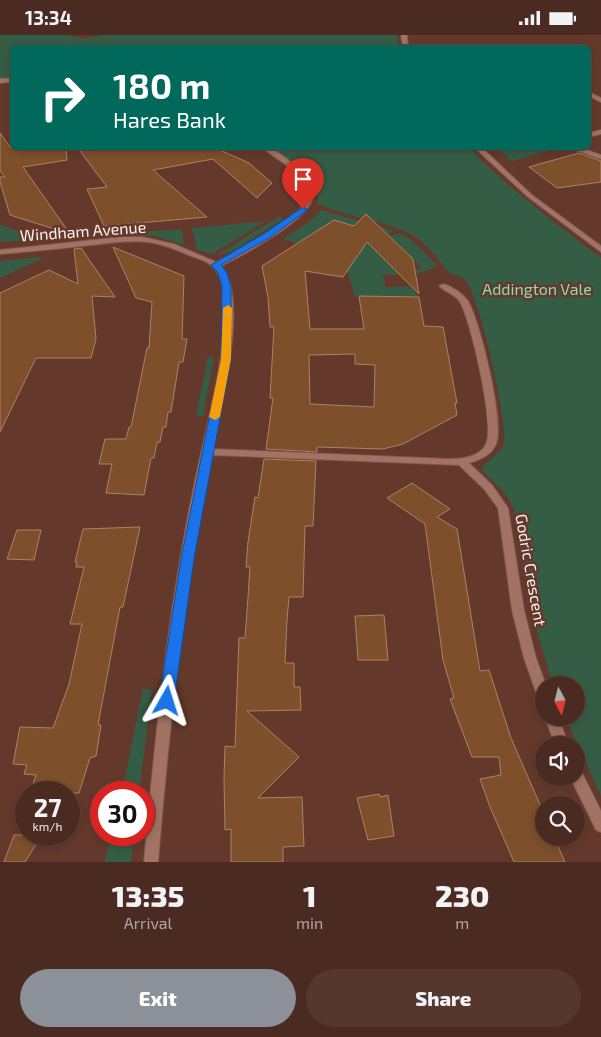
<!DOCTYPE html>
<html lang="en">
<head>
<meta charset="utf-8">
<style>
	body { margin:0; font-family:"Exo 2",sans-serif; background:#55372e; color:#f1f3f6; height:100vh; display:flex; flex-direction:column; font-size:19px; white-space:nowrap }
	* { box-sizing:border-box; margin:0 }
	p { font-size:16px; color:#b2a7a5 }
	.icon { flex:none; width:28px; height:28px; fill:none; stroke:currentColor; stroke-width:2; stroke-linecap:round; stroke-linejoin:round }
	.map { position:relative; height:827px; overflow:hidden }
	.sheet { display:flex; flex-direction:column; background:#4b2b21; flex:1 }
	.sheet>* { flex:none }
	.banner { position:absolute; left:10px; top:10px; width:581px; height:105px; border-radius:8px; box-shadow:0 2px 8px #0003,0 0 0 1px #62473f; background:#00695c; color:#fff; overflow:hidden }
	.needle { width:32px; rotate:173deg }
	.buttons { position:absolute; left:535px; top:641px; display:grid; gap:10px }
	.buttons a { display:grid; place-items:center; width:50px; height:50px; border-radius:50%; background:#4b2b21; box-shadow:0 2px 8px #0003,0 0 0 1px #62473f; font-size:25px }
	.speed { position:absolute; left:15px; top:746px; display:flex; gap:10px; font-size:25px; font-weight:700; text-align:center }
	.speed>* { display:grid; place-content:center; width:65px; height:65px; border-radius:50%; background:#4b2b21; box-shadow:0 2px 8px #0003,0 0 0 1px #62473f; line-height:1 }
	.speed small { font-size:12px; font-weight:400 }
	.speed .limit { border:8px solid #d22; background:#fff; color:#111 }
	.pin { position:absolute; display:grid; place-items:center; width:42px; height:42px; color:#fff; margin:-51px -21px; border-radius:50% 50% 50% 0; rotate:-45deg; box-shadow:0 0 5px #0007 }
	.pin .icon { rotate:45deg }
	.me { position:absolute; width:55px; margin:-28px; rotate:6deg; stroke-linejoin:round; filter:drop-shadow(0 0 4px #0008) }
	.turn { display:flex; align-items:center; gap:18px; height:105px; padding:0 20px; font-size:22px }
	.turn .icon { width:65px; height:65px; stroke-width:2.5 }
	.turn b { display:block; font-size:35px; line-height:42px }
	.eta { display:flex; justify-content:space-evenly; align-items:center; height:85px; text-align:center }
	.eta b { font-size:30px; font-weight:800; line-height:35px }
	.button { display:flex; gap:10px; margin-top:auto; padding:10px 20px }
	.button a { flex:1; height:58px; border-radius:30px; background:#8c9099; color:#fff; font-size:20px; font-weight:800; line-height:58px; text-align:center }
	.button a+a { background:#55372e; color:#f1f3f6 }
	.status { display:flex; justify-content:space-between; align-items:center; height:35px; padding:0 25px; background:#4b2b21; direction:ltr }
	.status svg { height:14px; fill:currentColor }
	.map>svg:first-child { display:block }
	.green { fill:#355d46 }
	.building { fill:#7d4f2a; stroke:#ac8366; fill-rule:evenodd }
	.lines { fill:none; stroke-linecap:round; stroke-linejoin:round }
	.street-casing { stroke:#7c564b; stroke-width:2 }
	.street { fill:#a27365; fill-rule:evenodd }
	.route { fill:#1a73e8; stroke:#114b97 }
	.slow { fill:#f59e0b }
	.labels { text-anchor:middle; stroke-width:5; stroke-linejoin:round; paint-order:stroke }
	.street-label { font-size:16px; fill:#fbf0ed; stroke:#64392c }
	.park-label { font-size:16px; fill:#88dfad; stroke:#64392c }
</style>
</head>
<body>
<div class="status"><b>13:34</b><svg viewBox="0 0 49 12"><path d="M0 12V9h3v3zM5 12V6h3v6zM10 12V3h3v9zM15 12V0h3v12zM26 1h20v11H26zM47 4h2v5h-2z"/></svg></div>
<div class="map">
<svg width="601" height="827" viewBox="0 0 601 827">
	<rect width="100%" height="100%" fill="#64392c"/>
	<g class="green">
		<path d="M0 0H67L84 4 102 0H397L398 12H12V43L0 44Z"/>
		<path d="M556 112 559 113 512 126 496 113Z"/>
		<path d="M272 113H469C509 154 556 188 601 223V761L566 683 576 682V650H553L532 579 514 475C506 454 496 452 483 436L482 433C489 423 502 419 504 407 508 386 479 261 466 246 462 241 455 240 449 238 439 224 423 205 407 197 378 184 346 182 317 168L318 156 313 147Z"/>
		<path d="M321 175 395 196 387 199 377 196 321 195 370 210 398 238 422 233 394 205 380 208 385 202 400 198 409 203 436 229V232L415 239 383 240 385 252H411L418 261 355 262 344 224 283 204 309 187Z"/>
		<path d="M280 181 282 185 231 217 217 220Z"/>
		<path d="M266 186 212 219 197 215 192 193Z"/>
		<path d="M0 190 42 204 0 207Z"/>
		<path d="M182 194 184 210 155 201H132V198Z"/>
		<path d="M39 222 41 224 0 243V226Z"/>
		<path d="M208 322H214L203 381H196Z"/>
		<path d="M143 654 152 655 139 757H122Z"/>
		<path d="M112 800H134L131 827H104Z"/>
	</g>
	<g class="building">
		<path d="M0 98 10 112H66L67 125 23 132 70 199 10 180 0 147V142H5L0 136Z"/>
		<path d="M77 112H213L249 128 272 148 257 163 213 124 153 135 207 182 104 191 87 154 107 152Z"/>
		<path d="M579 118 601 126V147L557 153 529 132Z"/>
		<path d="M366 179 413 224 419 259 367 207 343 242 305 236 310 294H364L359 261 419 262 424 291 443 292 457 368H455L457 380 403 409 383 414 317 412V417L266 414 273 363H270L274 292H270L268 262 262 231 334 185 354 191ZM355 319V329L375 330 374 372 310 369 309 320Z"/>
		<path d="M113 212 184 241 182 304H187L183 327H179L171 377H168L166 392H163L160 407H157L154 423H151L144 460 106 458 112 429H99L105 404H126L129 392H131L147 313H149L152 267 136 263Z"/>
		<path d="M81 213 115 262 92 261 96 304 91 323H36L0 397V258L49 235 78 249 74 214Z"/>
		<path d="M264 424 316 426 313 491H305L303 562H289L287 585 285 628H294V652H300L301 675 247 676 299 722 258 763 302 762 304 811 283 812V827H231V794L225 795 224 743 225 711 235 712 239 603H245L248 562 250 532H246L248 507 255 462 258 463Z"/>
		<path d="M412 448 450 474 437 482 457 494 480 636 489 635 511 703 544 779V802H554L565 827H514L490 772 480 744 501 740 499 722H472L450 664 454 663 443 625 425 489 387 463Z"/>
		<path d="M140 492 123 572H120L98 690H101L96 721 90 723 79 758H30L36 740 24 739 27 730 13 729 20 692 53 693 69 649 82 589H70L84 532H76L77 527H75L83 494Z"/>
		<path d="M17 495H41L34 525 7 524Z"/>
		<path d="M384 580 388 625H358L355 581Z"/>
		<path d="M379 759 380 762 388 760 394 801 368 805 357 763Z"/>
		<path d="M14 800H42L25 827H4Z"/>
	</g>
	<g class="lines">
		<defs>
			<g id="street">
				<path d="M401 0H407L408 12H403Z"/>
				<path d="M12 43V47L0 48V44Z"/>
				<path d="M589 57 601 63V67L589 61Z"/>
				<path d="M601 95V99L589 102V98Z"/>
				<path d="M262 112C275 112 288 125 298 133 306 141 315 151 313 163 307 186 243 220 221 231 224 236 228 242 230 248 241 293 222 369 212 414L449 424C462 424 480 422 486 409 495 390 471 286 460 267 455 259 445 257 439 251L443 249C452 251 462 258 468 266 480 286 505 388 496 409 492 420 480 425 469 428L492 450 508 473 524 575 536 623 546 650H544V668L539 667 538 663 524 623 512 575 498 473 484 454 459 430 211 420C185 555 169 690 158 827H144C156 689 171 550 202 414 210 378 241 259 213 232 208 226 199 224 191 221 177 215 163 209 148 207 129 205 110 208 91 210 60 214 30 216 0 219V215L120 202H142L174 209 216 227C237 217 296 187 305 166 307 161 307 156 305 151 298 134 275 124 262 112Z"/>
				<path d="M474 112H481L532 160 601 211V217L528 162Z"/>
				<path d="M567 112H578L601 120V124Z"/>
				<path d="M545 682H558L569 710H555Z"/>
				<path d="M576 734 581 736 601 776V797L596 795 570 742H576Z"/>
			</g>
		</defs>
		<use href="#street" class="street-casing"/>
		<use href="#street" class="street"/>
	</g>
	<path class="route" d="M303 172 307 174 306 176 271 202 221 230 227 238 231 252V324L194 524 174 666 172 670 167 672 162 670 159 666 181 524 221 324 222 252 218 238 211 230 265 198Z"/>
	<path class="slow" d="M228 270 232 273 231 324 220 382 215 385 209 382 221 324 223 273Z"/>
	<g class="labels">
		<g class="street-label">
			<text transform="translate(83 196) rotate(-4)" y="6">Windham Avenue</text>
			<text transform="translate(531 535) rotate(80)" y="6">Godric Crescent</text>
		</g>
		<g class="park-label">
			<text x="537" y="260">Addington Vale</text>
		</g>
	</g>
</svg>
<div class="buttons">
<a><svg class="needle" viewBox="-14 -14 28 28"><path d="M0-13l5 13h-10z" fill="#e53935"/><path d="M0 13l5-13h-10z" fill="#b2a7a5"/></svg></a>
<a><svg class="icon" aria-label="sound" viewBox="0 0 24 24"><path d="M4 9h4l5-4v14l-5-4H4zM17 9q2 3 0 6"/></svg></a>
<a><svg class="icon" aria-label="search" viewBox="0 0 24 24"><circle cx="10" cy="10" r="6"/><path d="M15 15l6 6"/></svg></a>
</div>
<div class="speed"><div>27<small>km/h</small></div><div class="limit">30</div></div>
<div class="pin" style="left:303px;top:174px;background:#d93025"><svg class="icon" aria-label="arrive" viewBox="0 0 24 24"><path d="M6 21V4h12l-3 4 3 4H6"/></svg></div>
<svg class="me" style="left:167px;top:666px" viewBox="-20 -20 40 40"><path d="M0-17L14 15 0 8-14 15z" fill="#1a73e8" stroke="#fff" stroke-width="4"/></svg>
<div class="banner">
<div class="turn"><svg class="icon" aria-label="right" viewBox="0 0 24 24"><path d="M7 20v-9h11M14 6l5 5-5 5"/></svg><div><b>180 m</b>Hares Bank</div></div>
</div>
</div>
<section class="sheet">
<div class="eta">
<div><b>13:35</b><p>Arrival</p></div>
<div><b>1</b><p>min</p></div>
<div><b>230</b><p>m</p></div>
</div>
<div class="button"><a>Exit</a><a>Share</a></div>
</section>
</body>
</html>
